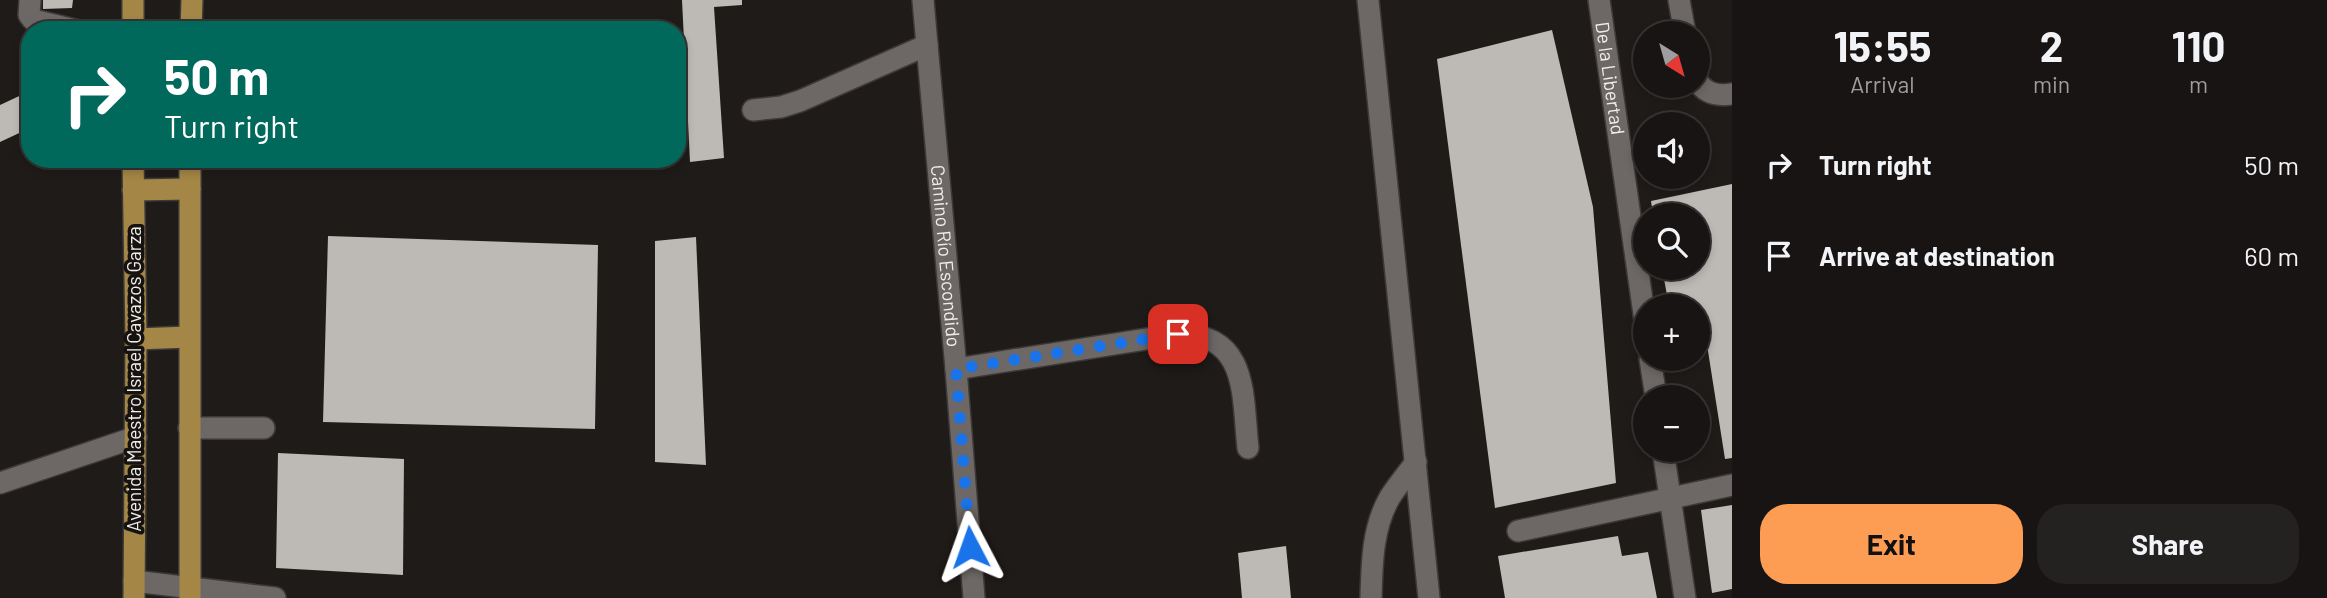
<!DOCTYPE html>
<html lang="en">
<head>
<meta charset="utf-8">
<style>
	body { margin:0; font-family:Barlow,sans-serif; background:#242121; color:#f1f3f6; height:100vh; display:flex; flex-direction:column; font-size:26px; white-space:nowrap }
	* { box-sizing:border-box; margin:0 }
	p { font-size:23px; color:#9e9ea0 }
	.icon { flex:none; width:38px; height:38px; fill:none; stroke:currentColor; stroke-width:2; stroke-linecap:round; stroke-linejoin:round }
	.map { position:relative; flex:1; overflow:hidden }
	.drawer { display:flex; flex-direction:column; background:#171413; width:595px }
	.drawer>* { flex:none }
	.hud { position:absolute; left:21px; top:21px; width:665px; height:147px; border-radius:28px; box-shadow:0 4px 10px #0003,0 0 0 2px #363333; background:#00695c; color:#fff; overflow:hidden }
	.needle { width:46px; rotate:143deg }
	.fabs { position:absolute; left:1633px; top:21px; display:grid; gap:14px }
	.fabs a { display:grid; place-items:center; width:77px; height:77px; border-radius:50%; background:#171413; box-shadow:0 4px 10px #0003,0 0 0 2px #363333; font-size:35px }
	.pin { position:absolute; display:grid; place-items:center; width:60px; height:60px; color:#fff; margin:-30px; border-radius:14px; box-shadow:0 4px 10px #0006 }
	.me { position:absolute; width:77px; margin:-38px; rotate:356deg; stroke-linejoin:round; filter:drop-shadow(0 0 5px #0008) }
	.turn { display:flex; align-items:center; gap:24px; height:147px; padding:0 28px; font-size:32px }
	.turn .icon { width:91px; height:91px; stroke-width:2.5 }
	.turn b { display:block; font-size:49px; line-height:60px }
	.eta { display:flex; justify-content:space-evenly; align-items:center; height:119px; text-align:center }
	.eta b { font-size:42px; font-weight:700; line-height:49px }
	.cta { display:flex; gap:14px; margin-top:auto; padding:14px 28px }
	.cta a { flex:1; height:80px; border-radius:28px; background:#fd9d54; color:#111; font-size:28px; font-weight:700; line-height:80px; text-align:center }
	.cta a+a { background:#242121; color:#f1f3f6 }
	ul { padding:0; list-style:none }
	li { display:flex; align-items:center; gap:21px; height:91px; padding:0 28px }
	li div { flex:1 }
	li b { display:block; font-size:26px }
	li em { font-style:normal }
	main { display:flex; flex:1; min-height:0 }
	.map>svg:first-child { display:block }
	.building { fill:#bdb9b5 }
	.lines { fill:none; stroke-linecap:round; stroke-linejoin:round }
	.minor-casing { stroke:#3c3938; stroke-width:24 }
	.major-casing { stroke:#3c3938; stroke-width:24 }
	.minor { stroke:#6d6866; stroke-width:21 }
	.major { stroke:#a48746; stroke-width:21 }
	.route { stroke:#1a73e8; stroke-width:12; stroke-dasharray:0 21.6 }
	.labels { text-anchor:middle; stroke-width:7; stroke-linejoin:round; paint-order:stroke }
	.street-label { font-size:19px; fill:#f0edeb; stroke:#161210 }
</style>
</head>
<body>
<main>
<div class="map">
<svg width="1732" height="598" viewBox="0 0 1732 598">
	<rect width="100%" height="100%" fill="#1f1b19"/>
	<g class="building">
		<path d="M43 0H73L72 8 43 9Z"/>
		<path d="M682 0H742V5L714 7 724 158 690 162Z"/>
		<path d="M1552 30 1593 207 1616 483 1495 508 1437 59Z"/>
		<path d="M30 91V128L0 142V105Z"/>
		<path d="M1732 184V458L1725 459 1702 313 1698 314V306H1669L1662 268H1698V215H1653L1651 201Z"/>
		<path d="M328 236 598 245 595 429 323 422Z"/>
		<path d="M696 237 706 465 655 462V241Z"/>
		<path d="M278 453 404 459 403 575 276 568Z"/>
		<path d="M1732 505V589L1712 593 1701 510Z"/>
		<path d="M1618 536 1622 556 1648 552 1657 598H1505L1498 556Z"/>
		<path d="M1286 546 1291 598H1242L1238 553Z"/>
	</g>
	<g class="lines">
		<defs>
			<g id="minor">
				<path d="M30 0 29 15 33 20 75 30"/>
				<path id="s1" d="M923 0 956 369 974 598"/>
				<path d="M1368 0 1429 598"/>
				<path id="s2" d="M1599 0 1645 321"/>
				<path d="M1679 0 1685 33"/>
				<path d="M1698 82C1706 94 1718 96 1732 94"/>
				<path d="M753 110 781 107 800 101 927 45"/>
				<path d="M1650 359 1656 397"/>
				<path d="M956 369 1178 334C1249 334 1242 395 1248 448"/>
				<path d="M189 428H264"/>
				<path d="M1663 450 1685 598"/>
				<path d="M0 483 136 437"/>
				<path d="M1518 531 1732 485"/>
				<path d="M134 581 275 598"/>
				<path d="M1371 598C1372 564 1372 528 1390 497 1398 485 1407 474 1416 462"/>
			</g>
			<g id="major">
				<path d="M133 30V0"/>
				<path d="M191 30 192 0"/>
				<path d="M133 159 136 339 134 598"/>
				<path d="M190 159V598"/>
				<path d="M133 190 190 189"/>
				<path d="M136 339 189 337"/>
			</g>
		</defs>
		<use href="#minor" class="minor-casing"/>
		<use href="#major" class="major-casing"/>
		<use href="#minor" class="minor"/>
		<use href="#major" class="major"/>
	</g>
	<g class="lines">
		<path class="route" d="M970 547 956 369 1178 334"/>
	</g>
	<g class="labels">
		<g class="street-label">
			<text dy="7" stroke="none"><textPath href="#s2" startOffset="79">De la Libertad</textPath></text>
			<text dy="7" stroke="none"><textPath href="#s1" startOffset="257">Camino Río Escondido</textPath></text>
			<text transform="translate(134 379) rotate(-90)" y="7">Avenida Maestro Israel Cavazos Garza</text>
		</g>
	</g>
</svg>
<div class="fabs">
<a><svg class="needle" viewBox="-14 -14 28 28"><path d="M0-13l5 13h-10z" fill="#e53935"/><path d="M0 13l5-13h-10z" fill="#9e9ea0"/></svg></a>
<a><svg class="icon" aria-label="sound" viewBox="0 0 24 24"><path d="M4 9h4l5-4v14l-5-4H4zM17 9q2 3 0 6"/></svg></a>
<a><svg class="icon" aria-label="search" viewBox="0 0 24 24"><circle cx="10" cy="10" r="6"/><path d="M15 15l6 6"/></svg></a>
<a>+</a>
<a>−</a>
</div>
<div class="pin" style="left:1178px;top:334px;background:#d93025"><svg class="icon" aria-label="arrive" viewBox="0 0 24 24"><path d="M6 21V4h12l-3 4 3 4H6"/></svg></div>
<svg class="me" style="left:970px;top:547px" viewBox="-20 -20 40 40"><path d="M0-17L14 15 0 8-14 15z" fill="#1a73e8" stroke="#fff" stroke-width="4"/></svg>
<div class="hud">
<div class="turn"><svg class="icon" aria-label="right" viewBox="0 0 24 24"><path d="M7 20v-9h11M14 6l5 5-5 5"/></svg><div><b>50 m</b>Turn right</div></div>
</div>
</div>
<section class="drawer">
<div class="eta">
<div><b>15:55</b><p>Arrival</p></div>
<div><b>2</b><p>min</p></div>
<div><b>110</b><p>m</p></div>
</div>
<ul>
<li><svg class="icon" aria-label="right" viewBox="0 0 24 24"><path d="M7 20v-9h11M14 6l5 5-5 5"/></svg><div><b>Turn right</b></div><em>50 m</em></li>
<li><svg class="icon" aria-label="arrive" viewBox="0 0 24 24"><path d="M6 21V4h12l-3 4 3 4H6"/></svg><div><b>Arrive at destination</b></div><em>60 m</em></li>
</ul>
<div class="cta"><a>Exit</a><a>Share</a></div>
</section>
</main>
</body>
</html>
